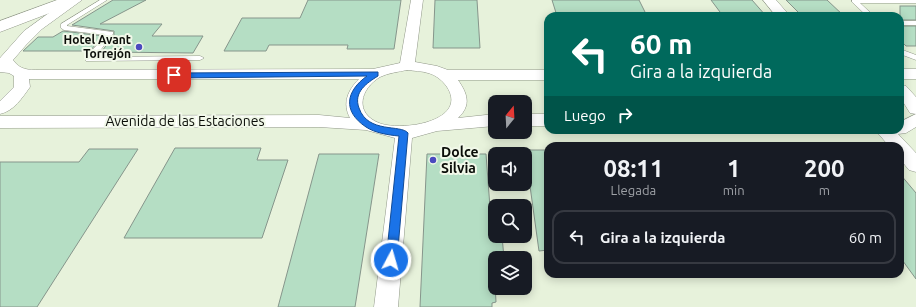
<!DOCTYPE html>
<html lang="es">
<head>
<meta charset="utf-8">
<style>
	body { margin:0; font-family:Ubuntu,sans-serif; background:#20242c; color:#f1f3f6; height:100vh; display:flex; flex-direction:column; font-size:15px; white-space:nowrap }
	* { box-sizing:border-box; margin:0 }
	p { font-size:13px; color:#9ea1a6 }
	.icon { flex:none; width:22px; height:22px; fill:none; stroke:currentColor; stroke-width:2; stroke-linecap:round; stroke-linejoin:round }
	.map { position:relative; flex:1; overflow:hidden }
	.details { position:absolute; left:544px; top:142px; width:360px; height:136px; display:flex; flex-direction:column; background:#171b24; border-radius:12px; box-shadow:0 2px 10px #0003 }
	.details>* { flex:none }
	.hud { position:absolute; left:544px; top:12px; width:360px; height:122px; border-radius:12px; box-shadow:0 2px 10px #0003; background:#00695c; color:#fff; overflow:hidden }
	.needle { width:26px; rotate:18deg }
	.fabs { position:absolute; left:488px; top:95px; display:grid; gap:8px }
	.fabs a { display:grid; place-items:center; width:44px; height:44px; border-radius:8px; background:#171b24; box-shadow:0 2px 10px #0003; font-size:20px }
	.pin { position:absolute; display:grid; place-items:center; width:34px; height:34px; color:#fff; margin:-17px; border-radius:8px; box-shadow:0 2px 6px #0006 }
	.me { position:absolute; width:44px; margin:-22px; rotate:6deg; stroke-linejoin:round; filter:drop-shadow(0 0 3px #0008) }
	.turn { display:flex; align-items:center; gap:14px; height:84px; padding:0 20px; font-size:18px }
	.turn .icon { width:52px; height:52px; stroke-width:2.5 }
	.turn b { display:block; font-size:28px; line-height:34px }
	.then { display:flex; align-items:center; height:38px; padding:0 20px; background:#0003; gap:8px; font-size:15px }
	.eta { display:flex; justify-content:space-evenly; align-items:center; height:68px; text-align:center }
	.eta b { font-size:24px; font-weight:700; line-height:28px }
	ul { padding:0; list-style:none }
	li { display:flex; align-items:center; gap:12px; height:54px; margin:0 8px 6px; padding:0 12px; border:2px solid #363941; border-radius:12px }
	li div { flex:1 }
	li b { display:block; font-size:15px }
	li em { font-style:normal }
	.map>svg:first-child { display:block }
	.built { fill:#e7f2db; fill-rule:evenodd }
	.building { fill:#b5dec4; stroke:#86958b }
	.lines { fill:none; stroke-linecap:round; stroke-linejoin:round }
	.service-casing { stroke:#909788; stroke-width:1 }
	.minor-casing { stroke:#909788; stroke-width:1 }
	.tertiary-casing { stroke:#909788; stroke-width:1 }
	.service { fill:#fff; fill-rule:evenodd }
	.minor { fill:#fff; fill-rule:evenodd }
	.tertiary { fill:#fff; fill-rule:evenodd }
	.route { fill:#1a73e8; stroke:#114b97 }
	.poi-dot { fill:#4a49bf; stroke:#f1f8e9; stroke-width:1.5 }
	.labels { text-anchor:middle; stroke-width:4; stroke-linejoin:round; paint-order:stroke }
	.far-poi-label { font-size:12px; font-weight:bold; fill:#0a0d08; stroke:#f1f8e9; text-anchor:end }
	.street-label { font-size:14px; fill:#0a0d08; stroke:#f1f8e9 }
	.poi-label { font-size:14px; font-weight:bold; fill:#0a0d08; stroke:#f1f8e9; text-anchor:start }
</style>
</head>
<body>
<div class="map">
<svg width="916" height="307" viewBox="0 0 916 307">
	<rect width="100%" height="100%" fill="#f1f8e9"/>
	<path class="built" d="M0 0H916V307H0ZM548 16H900V130H548ZM495 102H525V132H495ZM548 146H900V274H548ZM495 154H525V184H495ZM495 206H525V236H495ZM495 258H525V288H495Z"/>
	<g class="building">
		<path d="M113 0H146L100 24H162L152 36H203L193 53 108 52 109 51H102L114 35V31L72 25Z"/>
		<path d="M308 0H401L394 49H347L348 45H269L266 51H224L242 18H300Z"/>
		<path d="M435 0H477L480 48H433Z"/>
		<path d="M552 0H639L647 16H557Z"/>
		<path d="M711 0H752L766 16H723Z"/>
		<path d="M786 0H827L844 16H802Z"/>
		<rect x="900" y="6" width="16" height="14"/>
		<path d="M900 26H916V46H906L900 40Z"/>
		<path d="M63 31 103 36 90 51H23L38 37H53Z"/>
		<path d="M175 148H261L257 160H288L262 238H124Z"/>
		<path d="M89 149H138L37 307H0V162H79Z"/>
		<path d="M525 150H548V250L539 251Z"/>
		<path d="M319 154H379L355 307H278Z"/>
		<path d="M427 154H486L492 234H495V236H502L504 258H495L494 266 496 302 492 303V307H420Z"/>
		<path d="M900 174 916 193V279L900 257Z"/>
	</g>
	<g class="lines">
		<defs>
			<g id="service">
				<path d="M100 0H107L67 25V26L113 32V34L95 57 200 56 204 58 200 60 86 61V57L106 35 64 30 61 28V24Z"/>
				<path d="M852 0H916V3H860L874 16H867L852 2Z"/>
				<rect x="900" y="21" width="16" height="4"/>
				<path d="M900 49 916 55V60L900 54Z"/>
			</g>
			<g id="minor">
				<path d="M67 0H82L42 29 26 45 13 60C20 70 28 70 40 70L373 69 400 63 411 0H423L415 62 437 66 448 70H548V80H458C467 93 472 105 458 118L495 114V126L437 131 412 138 398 307H374L395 138 366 130 319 127 0 128V116L319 115 350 118C342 103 348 90 359 79H29L30 87C22 98 14 111 0 114V101L14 87V76L9 73 0 72V58L24 31ZM407 70C414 71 422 71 428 73 436 75 443 81 447 87 469 121 402 132 379 123 354 113 360 89 380 77 388 73 398 72 407 70Z"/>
				<path d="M763 0H776L790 16H776Z"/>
				<rect x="900" y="69" width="16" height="10"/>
				<path d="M900 84 906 86 916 97V114L910 113 900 97Z"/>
				<rect x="525" y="114" width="23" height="12"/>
				<path d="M916 114V127L906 133 898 134 916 153V172L909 170 900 159V146H889L876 131 900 130V122Z"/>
			</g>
			<path id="tertiary" d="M57 0H79L76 3 0 32V21Z"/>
		</defs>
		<use href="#service" class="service-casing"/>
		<use href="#minor" class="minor-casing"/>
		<use href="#tertiary" class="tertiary-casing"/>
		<use href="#service" class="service"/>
		<use href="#minor" class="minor"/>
		<use href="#tertiary" class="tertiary"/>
	</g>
	<path class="route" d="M378 72V76C367 83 353 92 359 108 368 134 401 124 408 133L397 260 395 263H387L386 260 399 136C388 135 375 133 366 127 342 111 346 91 367 76L174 78 170 75 174 73Z"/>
	<g class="poi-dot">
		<circle cx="139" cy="47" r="4"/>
		<circle cx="433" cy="160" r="4"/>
	</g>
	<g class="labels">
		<g class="far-poi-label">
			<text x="131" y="44">Hotel Avant<tspan x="131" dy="14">Torrejón</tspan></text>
		</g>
		<g class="street-label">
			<text x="185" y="126">Avenida de las Estaciones</text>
		</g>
		<g class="poi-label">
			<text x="441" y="157">Dolce<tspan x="441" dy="16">Silvia</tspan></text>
		</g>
	</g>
</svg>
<div class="fabs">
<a><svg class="needle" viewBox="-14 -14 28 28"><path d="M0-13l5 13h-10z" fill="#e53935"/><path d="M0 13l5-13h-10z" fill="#9ea1a6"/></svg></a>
<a><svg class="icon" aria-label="sound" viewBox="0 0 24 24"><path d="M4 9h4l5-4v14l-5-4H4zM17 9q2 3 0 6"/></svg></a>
<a><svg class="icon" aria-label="search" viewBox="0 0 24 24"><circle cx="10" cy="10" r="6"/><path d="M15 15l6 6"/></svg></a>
<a><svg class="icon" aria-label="layers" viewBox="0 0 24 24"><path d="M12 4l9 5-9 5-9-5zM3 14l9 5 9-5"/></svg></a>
</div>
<div class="pin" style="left:174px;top:75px;background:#d93025"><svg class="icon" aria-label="arrive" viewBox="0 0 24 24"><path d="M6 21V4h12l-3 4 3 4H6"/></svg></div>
<svg class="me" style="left:391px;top:260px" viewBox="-20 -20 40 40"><circle r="17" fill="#1a73e8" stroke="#fff" stroke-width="3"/><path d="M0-11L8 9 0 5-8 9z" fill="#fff"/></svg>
<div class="hud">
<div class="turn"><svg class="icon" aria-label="left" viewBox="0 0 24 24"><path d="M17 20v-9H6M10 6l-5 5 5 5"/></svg><div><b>60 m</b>Gira a la izquierda</div></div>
<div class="then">Luego<svg class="icon" aria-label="right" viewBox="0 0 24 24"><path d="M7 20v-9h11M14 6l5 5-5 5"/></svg></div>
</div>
<section class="details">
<div class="eta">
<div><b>08:11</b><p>Llegada</p></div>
<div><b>1</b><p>min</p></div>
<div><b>200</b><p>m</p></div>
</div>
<ul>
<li><svg class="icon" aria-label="left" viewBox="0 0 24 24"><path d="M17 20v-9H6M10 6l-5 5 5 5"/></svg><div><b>Gira a la izquierda</b></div><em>60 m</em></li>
</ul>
</section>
</div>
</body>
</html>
